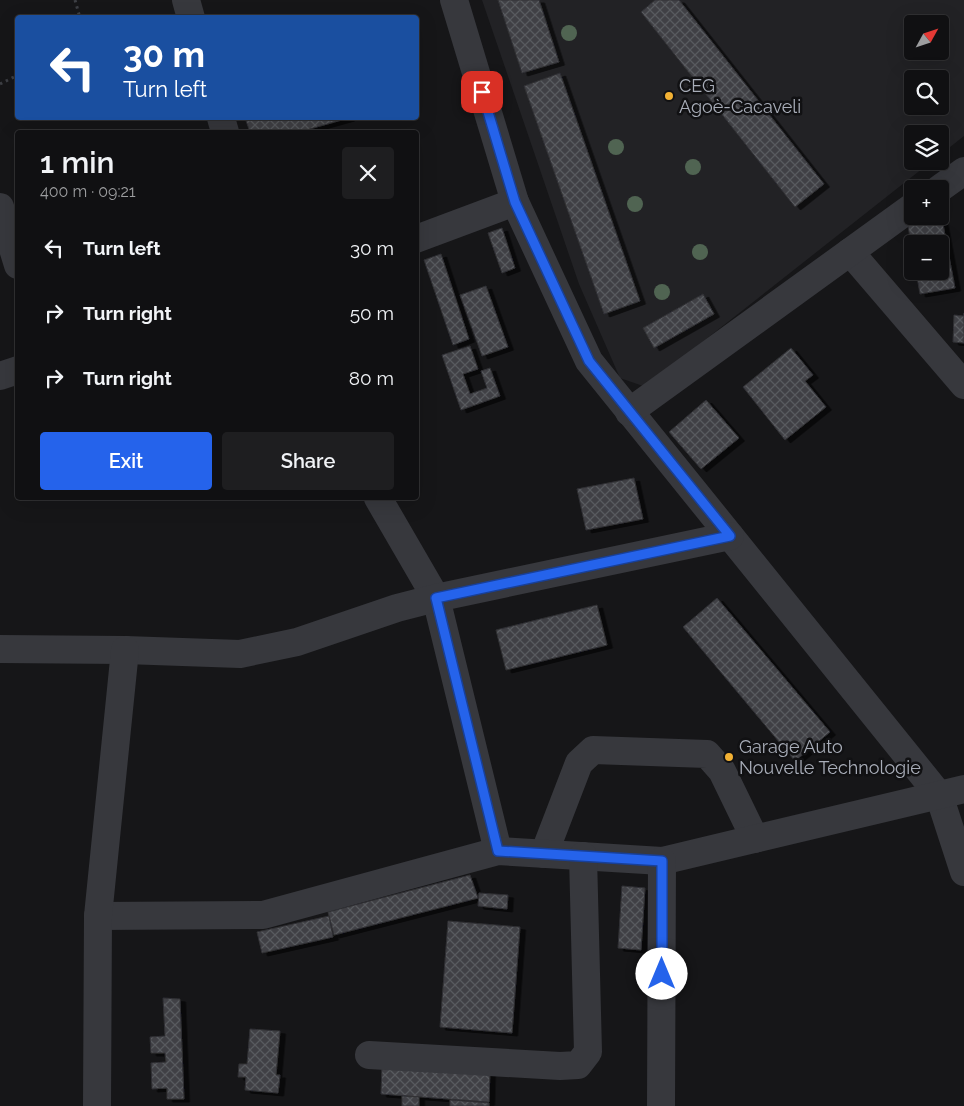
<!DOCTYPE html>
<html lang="en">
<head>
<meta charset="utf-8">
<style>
	body { margin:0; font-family:Raleway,sans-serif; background:#1e1e20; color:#f1f3f6; height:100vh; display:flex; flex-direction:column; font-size:19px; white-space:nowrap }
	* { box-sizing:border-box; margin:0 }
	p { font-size:16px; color:#9c9d9f }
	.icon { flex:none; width:28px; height:28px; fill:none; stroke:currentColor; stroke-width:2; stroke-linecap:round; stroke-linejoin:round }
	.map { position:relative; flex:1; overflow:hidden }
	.sheet { position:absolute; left:15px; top:130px; width:404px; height:370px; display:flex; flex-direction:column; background:#101012; border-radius:5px; box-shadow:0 5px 20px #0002,0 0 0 1px #303032 }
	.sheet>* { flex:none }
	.top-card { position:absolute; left:15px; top:15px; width:404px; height:105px; border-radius:5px; box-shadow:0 5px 20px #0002,0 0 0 1px #303032; background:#1a4fa0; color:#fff; overflow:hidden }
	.needle { width:32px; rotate:50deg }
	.controls { position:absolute; left:904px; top:15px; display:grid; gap:10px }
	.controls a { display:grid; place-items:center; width:45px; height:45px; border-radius:5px; background:#101012; box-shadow:0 5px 20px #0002,0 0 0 1px #303032; font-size:25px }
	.pin { position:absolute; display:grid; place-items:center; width:42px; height:42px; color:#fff; margin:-21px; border-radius:10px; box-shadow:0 2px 8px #0006 }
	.me { position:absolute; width:55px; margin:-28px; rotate:0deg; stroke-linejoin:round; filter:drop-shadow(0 0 4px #0008) }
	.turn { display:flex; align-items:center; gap:18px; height:105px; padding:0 25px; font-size:22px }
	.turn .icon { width:65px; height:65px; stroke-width:2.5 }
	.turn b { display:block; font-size:35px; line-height:42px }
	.round { display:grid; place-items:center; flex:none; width:52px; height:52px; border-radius:5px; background:#1e1e20 }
	.overview { display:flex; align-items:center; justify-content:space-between; height:85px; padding:0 25px }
	h1 { font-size:30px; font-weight:600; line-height:38px }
	.action { display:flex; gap:10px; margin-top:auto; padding:10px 25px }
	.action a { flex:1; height:58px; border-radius:5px; background:#2563eb; color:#fff; font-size:20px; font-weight:600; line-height:58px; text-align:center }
	.action a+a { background:#1e1e20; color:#f1f3f6 }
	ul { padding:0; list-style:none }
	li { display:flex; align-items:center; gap:15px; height:65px; padding:0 25px }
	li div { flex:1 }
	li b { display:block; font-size:19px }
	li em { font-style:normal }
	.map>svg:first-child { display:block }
	.built { fill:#222225; fill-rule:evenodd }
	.building { fill:url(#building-cross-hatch); stroke:#303034; filter:url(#shadow) }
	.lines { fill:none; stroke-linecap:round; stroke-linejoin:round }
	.path { stroke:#3d3f44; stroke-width:3; stroke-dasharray:2.5 4; stroke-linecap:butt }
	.minor { stroke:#37383d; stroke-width:28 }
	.tree { fill:#506452 }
	.route-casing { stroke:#184099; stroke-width:12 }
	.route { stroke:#2563eb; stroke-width:9 }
	.poi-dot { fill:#f2b134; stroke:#111113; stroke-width:2 }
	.labels { text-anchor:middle; stroke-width:5; stroke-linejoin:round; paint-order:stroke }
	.poi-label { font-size:18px; fill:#a8adb8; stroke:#111113; text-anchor:start }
</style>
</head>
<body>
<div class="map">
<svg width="964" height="1106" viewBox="0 0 964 1106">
	<defs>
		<pattern id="building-cross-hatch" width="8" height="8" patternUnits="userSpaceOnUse" patternTransform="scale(1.25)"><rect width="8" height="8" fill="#404145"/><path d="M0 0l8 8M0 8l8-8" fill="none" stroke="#595a5e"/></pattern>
		<filter id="shadow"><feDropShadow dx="5.5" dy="3" stdDeviation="0" flood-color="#0009"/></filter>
	</defs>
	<rect width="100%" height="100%" fill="#161618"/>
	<path class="built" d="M482 0H964V136L940 155V134H912V161H932L663 373 643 386 620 378 579 284ZM912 24H940V51H912ZM912 79H940V106H912Z"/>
	<g class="building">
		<path d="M498 0H539L559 62 522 73Z"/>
		<path d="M655 0H679L824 184 795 207 641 12Z"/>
		<path d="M560 73 640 301 604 314 524 86Z"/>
		<path d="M245 118H349L299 132H250Z"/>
		<path d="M942 219 955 288 920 294 916 271H940V244H912V252L908 225Z"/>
		<path d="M502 228 515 268 502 273 488 233Z"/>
		<path d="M441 254 469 339 453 345 424 260Z"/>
		<path d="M486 286 508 347 482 356 460 295Z"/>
		<path d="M703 294 714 314 654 348 643 328Z"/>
		<path d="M964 313V343L953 342 954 315 964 316Z"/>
		<path d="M470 346 478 369 463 374 470 394 487 388 481 371 490 368 500 396 461 410 442 355Z"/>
		<path d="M791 348 813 375 805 381 826 407 785 440 743 387Z"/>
		<path d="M706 400 739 438 701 469 669 432Z"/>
		<path d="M634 478 643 519 586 530 577 489Z"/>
		<path d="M717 598 830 732 795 761 683 627Z"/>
		<path d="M597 605 607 645 506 670 496 630Z"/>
		<path d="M470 875 478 898 334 935 328 912Z"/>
		<path d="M622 886 645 888 641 950 618 948Z"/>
		<path d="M479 893 508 895 507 909 478 906Z"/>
		<path d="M329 916 333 937 262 953 257 932Z"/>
		<path d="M448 921 520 927 512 1033 440 1027Z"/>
		<path d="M163 998 180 999 184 1099H167V1088L152 1089 151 1063 166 1062 165 1053H151L150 1037 165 1036Z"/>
		<path d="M250 1029 280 1031 276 1075H280L278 1093 245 1090 246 1077H238L239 1064H247Z"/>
		<path d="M382 1066 490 1070 489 1102 381 1094Z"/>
		<path d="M402 1096 419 1097V1106H402Z"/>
		<path d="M450 1100 489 1103V1106H450Z"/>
	</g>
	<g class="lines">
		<g class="path">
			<path d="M75 0 80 18"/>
			<path d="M0 84 18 75"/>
		</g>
		<g class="minor">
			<path d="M186 0 191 18"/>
			<path d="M454 0 515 202 589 361 939 795 964 872"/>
			<path d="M221 118 225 132"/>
			<path d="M939 189 964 171"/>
			<path d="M0 207 18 265"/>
			<path d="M416 239 515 202"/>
			<path d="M850 252 964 385"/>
			<path d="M0 376 18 370"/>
			<path d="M629 412 912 207"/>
			<path d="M378 498 436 598 498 851"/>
			<path d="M0 649 125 650 240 654 297 642 397 608 436 598 730 536"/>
			<path d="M544 854 579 763 593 750 707 754 722 771 755 839"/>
			<path d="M98 916 263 915 498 851 662 861 964 789"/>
			<path d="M369 1055 560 1066 578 1065 588 1052 583 856"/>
			<path d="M97 1106 98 916 125 650"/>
			<path d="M661 1106 662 861"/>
		</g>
	</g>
	<g class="tree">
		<circle cx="569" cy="33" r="8"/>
		<circle cx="616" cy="147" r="8"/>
		<circle cx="693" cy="167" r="8"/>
		<circle cx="635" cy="204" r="8"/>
		<circle cx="700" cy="252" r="8"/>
		<circle cx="662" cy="292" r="8"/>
	</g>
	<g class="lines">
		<defs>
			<path id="route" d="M482 92 515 202 589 361 730 536 436 598 498 851 662 861V974"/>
		</defs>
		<use href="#route" class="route-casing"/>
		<use href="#route" class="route"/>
	</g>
	<g class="poi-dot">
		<circle cx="669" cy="96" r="5"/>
		<circle cx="729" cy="757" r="5"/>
	</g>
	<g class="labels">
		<g class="poi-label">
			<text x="679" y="92">CEG<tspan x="679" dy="21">Agoè-Cacaveli</tspan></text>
			<text x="739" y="753">Garage Auto<tspan x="739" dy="21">Nouvelle Technologie</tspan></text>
		</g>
	</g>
</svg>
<div class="controls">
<a><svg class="needle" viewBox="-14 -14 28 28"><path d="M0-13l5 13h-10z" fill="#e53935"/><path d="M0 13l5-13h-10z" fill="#9c9d9f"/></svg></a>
<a><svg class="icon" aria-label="search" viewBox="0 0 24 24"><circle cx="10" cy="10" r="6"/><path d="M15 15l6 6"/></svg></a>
<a><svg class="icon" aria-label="layers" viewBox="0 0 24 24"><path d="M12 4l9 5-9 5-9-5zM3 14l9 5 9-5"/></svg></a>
<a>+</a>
<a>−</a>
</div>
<div class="pin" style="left:482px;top:92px;background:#d93025"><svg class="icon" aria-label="arrive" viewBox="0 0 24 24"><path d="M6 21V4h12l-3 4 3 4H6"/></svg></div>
<svg class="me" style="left:662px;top:974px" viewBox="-20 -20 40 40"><circle r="19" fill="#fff"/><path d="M0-13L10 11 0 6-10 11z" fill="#2563eb"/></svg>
<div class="top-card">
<div class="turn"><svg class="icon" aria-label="left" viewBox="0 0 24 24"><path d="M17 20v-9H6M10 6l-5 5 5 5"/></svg><div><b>30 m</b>Turn left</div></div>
</div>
<section class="sheet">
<div class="overview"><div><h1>1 min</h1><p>400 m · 09:21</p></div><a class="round"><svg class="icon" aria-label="close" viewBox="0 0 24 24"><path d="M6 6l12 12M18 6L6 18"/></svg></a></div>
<ul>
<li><svg class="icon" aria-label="left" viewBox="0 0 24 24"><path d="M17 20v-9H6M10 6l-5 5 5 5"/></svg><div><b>Turn left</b></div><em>30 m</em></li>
<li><svg class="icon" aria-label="right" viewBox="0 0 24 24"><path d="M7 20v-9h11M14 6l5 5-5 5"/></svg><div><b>Turn right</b></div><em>50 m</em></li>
<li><svg class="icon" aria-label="right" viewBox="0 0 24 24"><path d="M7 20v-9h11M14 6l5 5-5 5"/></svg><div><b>Turn right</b></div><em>80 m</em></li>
</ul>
<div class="action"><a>Exit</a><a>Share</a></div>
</section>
</div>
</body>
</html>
